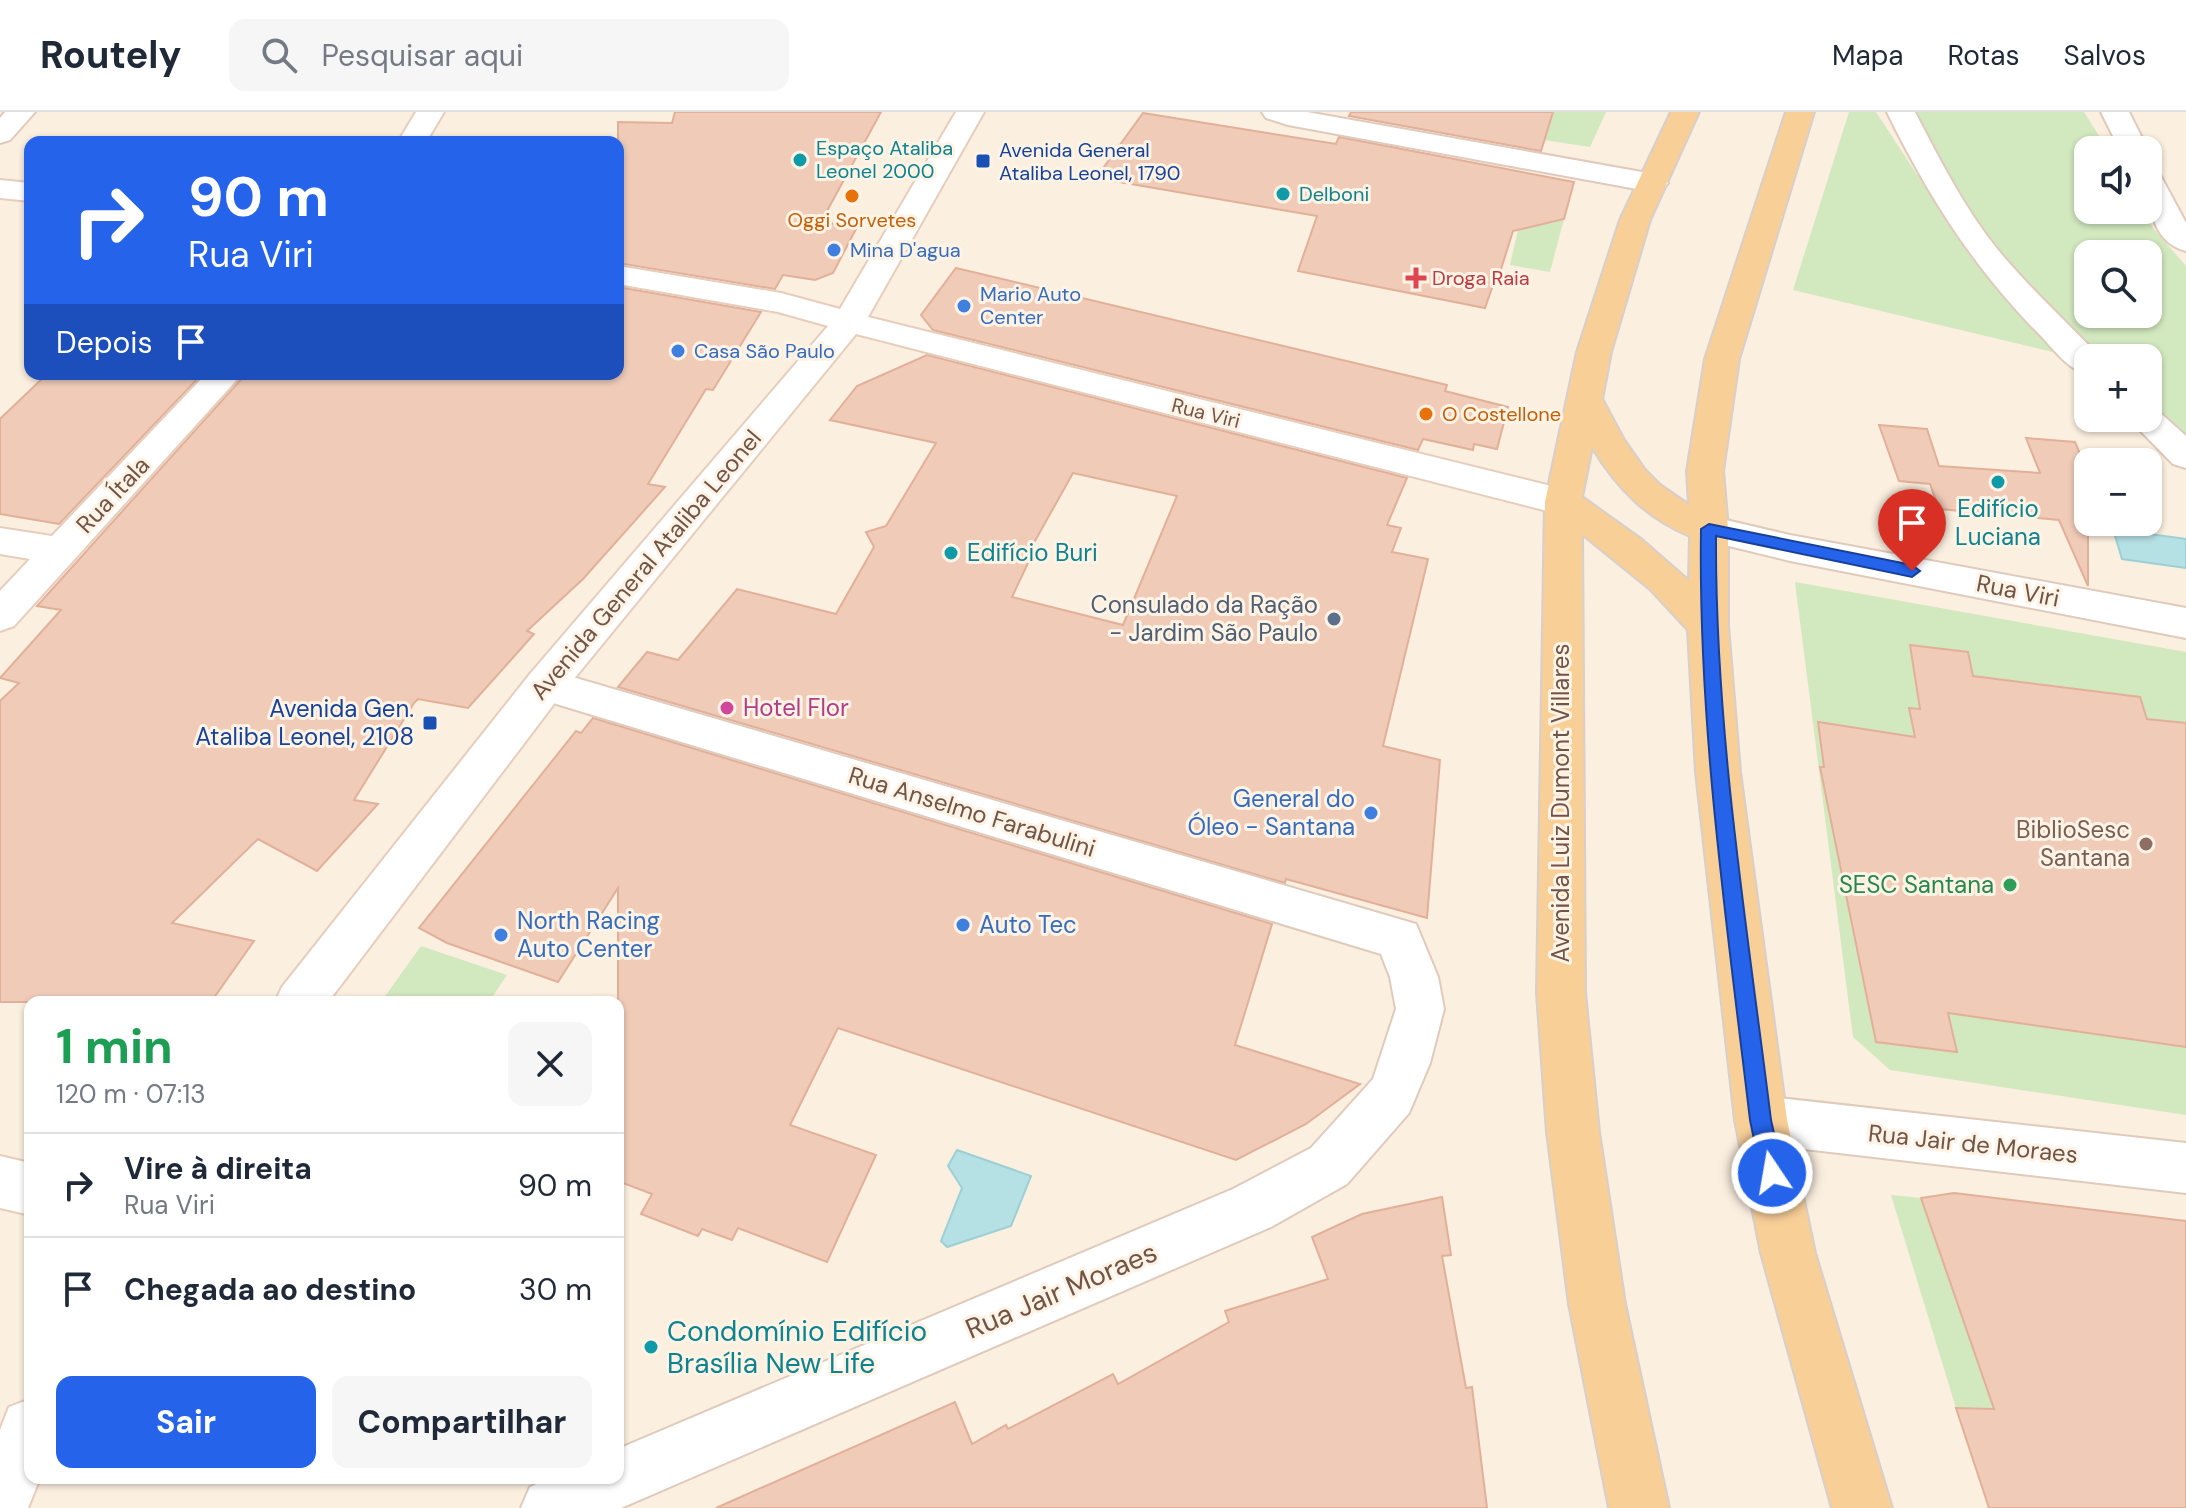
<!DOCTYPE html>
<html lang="pt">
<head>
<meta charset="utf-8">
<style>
	body { margin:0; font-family:"DM Sans",sans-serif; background:#f6f6f7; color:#1f2937; height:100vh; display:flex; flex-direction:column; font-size:30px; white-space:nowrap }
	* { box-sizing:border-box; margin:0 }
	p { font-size:26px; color:#747a83 }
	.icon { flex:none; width:44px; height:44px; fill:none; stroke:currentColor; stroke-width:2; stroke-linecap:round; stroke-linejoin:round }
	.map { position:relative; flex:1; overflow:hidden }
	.panel { position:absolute; left:24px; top:884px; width:600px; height:488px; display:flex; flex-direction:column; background:#fff; border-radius:16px; box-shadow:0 2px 6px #0004 }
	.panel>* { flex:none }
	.hud { position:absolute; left:24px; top:24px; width:600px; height:244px; border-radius:16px; box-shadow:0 2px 6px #0004; background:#2563eb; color:#fff; overflow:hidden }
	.fabs { position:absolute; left:2074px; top:24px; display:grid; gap:16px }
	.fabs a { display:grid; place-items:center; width:88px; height:88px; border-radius:16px; background:#fff; box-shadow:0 2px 6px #0004; font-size:40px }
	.pin { position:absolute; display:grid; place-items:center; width:68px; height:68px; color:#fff; margin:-82px -34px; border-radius:50% 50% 50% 0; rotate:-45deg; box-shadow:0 0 8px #0007 }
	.pin .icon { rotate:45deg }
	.me { position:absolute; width:88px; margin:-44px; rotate:348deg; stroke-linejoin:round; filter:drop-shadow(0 0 6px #0008) }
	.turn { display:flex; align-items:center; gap:28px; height:168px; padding:0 32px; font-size:36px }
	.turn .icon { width:104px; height:104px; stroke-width:2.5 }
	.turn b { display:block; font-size:56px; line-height:68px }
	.then { display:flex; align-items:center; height:76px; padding:0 32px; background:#0003; gap:16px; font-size:30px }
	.round { display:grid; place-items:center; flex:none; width:84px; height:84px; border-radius:16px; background:#f6f6f7 }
	.overview { display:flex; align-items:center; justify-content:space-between; height:136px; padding:0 32px }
	h1 { font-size:48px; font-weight:700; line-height:60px; color:#1e9e55 }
	.button { display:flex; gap:16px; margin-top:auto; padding:16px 32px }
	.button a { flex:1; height:92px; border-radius:16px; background:#2563eb; color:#fff; font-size:32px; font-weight:700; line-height:92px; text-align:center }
	.button a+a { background:#f6f6f7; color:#1f2937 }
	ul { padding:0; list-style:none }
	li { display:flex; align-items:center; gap:24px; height:104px; padding:0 32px; border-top:2px solid #e0e1e3 }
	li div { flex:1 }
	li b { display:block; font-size:30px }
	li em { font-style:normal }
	header { display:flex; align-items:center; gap:48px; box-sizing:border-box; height:112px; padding:0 40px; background:#fff; border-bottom:2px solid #e0e1e3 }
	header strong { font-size:38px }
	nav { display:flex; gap:44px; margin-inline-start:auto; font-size:28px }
	.search { width:560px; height:72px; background:#f6f6f7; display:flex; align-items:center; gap:20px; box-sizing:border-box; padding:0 28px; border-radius:16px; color:#747a83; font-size:30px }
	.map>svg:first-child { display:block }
	.green { fill:#d2e8bf; fill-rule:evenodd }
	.water { fill:#b5e0e4; stroke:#9cd0d5; stroke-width:2 }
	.building { fill:#f0cbb8; stroke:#e2b099; stroke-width:2; fill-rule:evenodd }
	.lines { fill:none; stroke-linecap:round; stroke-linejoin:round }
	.street-casing { stroke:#dfcabc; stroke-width:4 }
	.secondary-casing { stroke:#e6cdbc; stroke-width:4 }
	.primary-casing { stroke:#d7cfcc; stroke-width:4 }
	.street { fill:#fff; fill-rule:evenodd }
	.secondary { fill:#fff; fill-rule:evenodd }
	.primary { fill:#f9cf98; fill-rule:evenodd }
	.route { fill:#2563eb; stroke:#184099; stroke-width:2 }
	.culture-dot { fill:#0f9aa8; stroke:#fff3e5; stroke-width:3 }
	.transit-dot { fill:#1a4fb4; stroke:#fff3e5; stroke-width:3 }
	.food-dot { fill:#e8710a; stroke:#fff3e5; stroke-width:3 }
	.shop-dot { fill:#3f7fe0; stroke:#fff3e5; stroke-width:3 }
	.health-dot { fill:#e0444e; stroke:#fff3e5; stroke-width:3 }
	.service-dot { fill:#5c6f8a; stroke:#fff3e5; stroke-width:3 }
	.hotel-dot { fill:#d1479c; stroke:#fff3e5; stroke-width:3 }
	.education-dot { fill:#8d6e63; stroke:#fff3e5; stroke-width:3 }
	.leisure-dot { fill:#2e9e5b; stroke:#fff3e5; stroke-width:3 }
	.labels { text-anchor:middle; stroke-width:6; stroke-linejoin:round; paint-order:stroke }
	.far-culture-label { font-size:20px; fill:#0d838f; stroke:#fff3e5; text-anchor:start }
	.far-transit-label { font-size:20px; fill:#164399; stroke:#fff3e5; text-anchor:start }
	.far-food-label { font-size:20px; fill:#c56008; stroke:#fff3e5 }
	.far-shop-label { font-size:20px; fill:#366cbe; stroke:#fff3e5; text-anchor:start }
	.far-health-label { font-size:20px; fill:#be3a42; stroke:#fff3e5; text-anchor:start }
	.far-street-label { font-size:20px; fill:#715448; stroke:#fff3e5 }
	.street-label { font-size:24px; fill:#715448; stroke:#fff3e5 }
	.culture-label { font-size:24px; fill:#0d838f; stroke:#fff3e5 }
	.service-label { font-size:24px; fill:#4e5e75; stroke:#fff3e5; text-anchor:end }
	.hotel-label { font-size:24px; fill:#b23c85; stroke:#fff3e5; text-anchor:start }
	.transit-label { font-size:24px; fill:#164399; stroke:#fff3e5; text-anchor:end }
	.shop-label { font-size:24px; fill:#366cbe; stroke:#fff3e5; text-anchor:start }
	.education-label { font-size:24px; fill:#785e54; stroke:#fff3e5; text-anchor:end }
	.leisure-label { font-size:24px; fill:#27864d; stroke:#fff3e5; text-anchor:end }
	.near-street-label { font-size:28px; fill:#715448; stroke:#fff3e5 }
	.near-culture-label { font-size:28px; fill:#0d838f; stroke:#fff3e5; text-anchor:start }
</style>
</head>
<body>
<header>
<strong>Routely</strong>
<div class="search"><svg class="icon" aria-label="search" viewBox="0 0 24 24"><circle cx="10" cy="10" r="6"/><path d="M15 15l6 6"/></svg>Pesquisar aqui</div>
<nav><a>Mapa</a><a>Rotas</a><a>Salvos</a></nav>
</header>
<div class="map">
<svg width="2186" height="1396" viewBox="0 0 2186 1396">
	<rect width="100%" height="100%" fill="#fbefdf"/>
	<g class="green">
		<path d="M1553 0H1606L1590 35 1544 28Z"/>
		<path d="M1849 0H1876L1973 148 2057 241 1793 178Z"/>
		<path d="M1917 0H2084L2108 38H2088V98H2144L2153 116 2186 154V323L2148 289V246H2100C2042 193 1983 132 1944 63 1933 43 1926 21 1917 0ZM2088 142H2148V202H2088Z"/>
		<path d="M1523 96 1565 103 1550 160 1510 153Z"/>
		<path d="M1795 470 2186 540V1003L1890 958 1853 925Z"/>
		<path d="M421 834 507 863 489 890H381Z"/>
		<path d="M1891 1083 1921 1086 1994 1297 1956 1296Z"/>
	</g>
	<g class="water">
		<path d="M2113 417 2186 427V456L2122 447Z"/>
		<path d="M957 1038 1031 1064 1011 1114 947 1135 941 1129 962 1076 948 1054Z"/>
	</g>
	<g class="building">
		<path d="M675 0H881L821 110 857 115 833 161 815 168 783 163 775 177 618 151V10L672 11Z"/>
		<path d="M1351 0H1553L1541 39 1349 4Z"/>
		<path d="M1143 1 1336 32 1339 25 1574 70 1564 107 1513 119 1496 173H1493L1485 196 1298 159 1317 104 1096 66Z"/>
		<path d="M956 156 1447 273 1445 279 1508 295 1497 337 1474 332 1473 338 1423 327 1418 338 933 218 921 203Z"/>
		<path d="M618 175 761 200 713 278 706 277 648 372 665 375 583 467 527 519 534 522 468 596 418 587 414 591 354 688 378 692 317 759 258 727 172 811 254 829 211 890H0V589L19 571 0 566 61 498 37 494 245 263 274 267 279 262H618Z"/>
		<path d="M927 243 1407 366 1387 413 1401 416 1392 440 1428 447 1383 634 1440 648 1427 806 1286 767 1285 771 618 575 647 540 678 548 737 477 836 502 874 435 866 420 886 414 936 331 830 308 857 274ZM1073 361 1177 384 1123 513 1012 485 1029 449 1026 445Z"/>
		<path d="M47 262H202L59 412 0 402V307Z"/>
		<path d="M1879 313 1927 317 1939 354 2040 361 2026 326 2075 330 2088 361V474L2059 408 1939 397 1930 372 1899 369Z"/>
		<path d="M1910 533 1968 540 1973 564 2140 585 2147 607 2186 611V935L1948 901 1957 940 1876 930 1820 655H1824L1818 610 1915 625 1909 596 1920 597Z"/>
		<path d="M593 606 1272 812 1235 933 1360 972 1306 1012 1236 1048 838 916 790 1013 876 1043 827 1150 738 1116 732 1128 702 1117 698 1124 641 1102 652 1082 618 1069V776L558 870 447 831 419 816 576 619 581 621Z"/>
		<path d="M1954 1081 2186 1109V1396H1989L1956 1296 1994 1297 1921 1086Z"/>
		<path d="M1442 1085 1451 1143 1442 1144 1466 1276 1472 1275 1487 1396H716L955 1290 972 1332 1006 1313 1008 1317 1113 1262 1118 1272 1229 1210 1225 1199 1328 1167 1312 1125 1362 1102Z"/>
	</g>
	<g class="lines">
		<defs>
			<g id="street">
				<path d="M5 0H35L10 28 0 31V6Z"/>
				<path d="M1262 0H1307L1653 62 1663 65 1668 71 1663 77 1653 80 1288 13 1266 6Z"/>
				<path d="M1887 0H1915C1940 48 1964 96 1998 138 2030 177 2067 210 2101 246H2088V263C2068 257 2055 239 2041 224 1975 158 1928 84 1887 0Z"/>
				<path d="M2101 0H2129L2148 38V39L2120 38Z"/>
				<path d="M2148 56 2158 59 2186 111V139C2149 130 2148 87 2148 56Z"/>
				<path d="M2148 295 2157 298 2186 324V356L2173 352 2128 306H2148Z"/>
				<path d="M1709 404 1790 423 2186 496V526L1790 449 1696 426 1690 417 1696 408Z"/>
				<path d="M545 557 1416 812 1438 865 1444 897 1430 951 1409 1001 1347 1072 1271 1115 621 1396H521L530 1375 550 1366H618V1337L1233 1077 1311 1036 1373 967 1396 897 1390 865 1381 842 530 584 524 573 530 562Z"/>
				<path d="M1761 984 2186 1031V1081L1761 1032 1743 1025 1735 1008 1743 991Z"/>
			</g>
			<g id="secondary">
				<path d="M416 0H444L426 30H398Z"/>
				<path d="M956 0H984L868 205 1563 377 1576 381 1581 390 1576 399 1563 403 856 222 560 584 328 890H275L282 875 530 562 828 214 778 200 618 172V154L781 181 840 197Z"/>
				<path d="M0 68 30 71V89L0 86Z"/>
				<path d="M206 262H242L14 514 0 519V479L30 447 0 442V416L52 424Z"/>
				<path d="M0 1044 30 1051V1103L0 1096Z"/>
				<path d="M30 1287V1366H40L28 1396H0V1318L9 1295Z"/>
			</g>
			<path id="primary" d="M1671 0H1699L1650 108 1611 240 1602 287 1624 328 1645 358 1660 373 1689 393 1687 359 1705 247 1786 0H1814L1739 247 1723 359 1728 417V514L1740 660 1787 1008 1815 1141 1892 1396H1832L1761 1141 1735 1008 1696 660 1688 518 1650 477 1582 422 1585 881 1599 1020 1625 1192 1669 1396H1609L1569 1192 1547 1020 1537 881 1545 390 1577 240 1620 108ZM1592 335C1617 376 1645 405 1690 424L1689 469 1642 428 1582 385Z"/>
		</defs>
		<use href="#street" class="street-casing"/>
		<use href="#secondary" class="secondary-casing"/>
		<use href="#primary" class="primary-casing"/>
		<use href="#street" class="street"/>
		<use href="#secondary" class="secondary"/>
		<use href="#primary" class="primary"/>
	</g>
	<path class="route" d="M1709 412 1912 453 1920 459 1912 465 1716 424C1715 620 1747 814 1771 1008L1783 1061 1779 1069 1772 1072 1764 1069 1761 1061 1750 1008C1727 812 1698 616 1701 417Z"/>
	<g class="culture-dot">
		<circle cx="800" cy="48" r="8"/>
		<circle cx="1283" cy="82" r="8"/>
		<circle cx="1998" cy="370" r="8"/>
		<circle cx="951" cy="441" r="8"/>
		<circle cx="651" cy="1235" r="8"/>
	</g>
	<g class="transit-dot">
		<rect x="975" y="41" width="16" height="16" rx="4"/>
		<rect x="422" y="603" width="16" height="16" rx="4"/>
	</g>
	<g class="food-dot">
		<circle cx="852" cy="84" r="8"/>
		<circle cx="1426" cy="302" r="8"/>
	</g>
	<g class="shop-dot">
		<circle cx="834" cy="138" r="8"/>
		<circle cx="964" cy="194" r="8"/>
		<circle cx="678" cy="239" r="8"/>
		<circle cx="1371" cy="701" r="8"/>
		<circle cx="963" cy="813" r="8"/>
		<circle cx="501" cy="823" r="8"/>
	</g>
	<path class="health-dot" d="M1412 154h8v8h8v8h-8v8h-8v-8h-8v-8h8z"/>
	<circle class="service-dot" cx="1334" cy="507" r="8"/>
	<circle class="hotel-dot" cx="727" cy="596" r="8"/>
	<circle class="education-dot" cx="2146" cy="732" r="8"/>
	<circle class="leisure-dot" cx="2010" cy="773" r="8"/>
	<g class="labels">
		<g class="far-culture-label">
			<text x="816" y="43">Espaço Ataliba<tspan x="816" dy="23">Leonel 2000</tspan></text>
			<text x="1299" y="89">Delboni</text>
		</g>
		<g class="far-transit-label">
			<text x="999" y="45">Avenida General<tspan x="999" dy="23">Ataliba Leonel, 1790</tspan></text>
		</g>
		<g class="far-food-label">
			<text x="852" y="115">Oggi Sorvetes</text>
			<text x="1442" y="309" text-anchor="start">O Costellone</text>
		</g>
		<g class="far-shop-label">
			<text x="850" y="145">Mina D'agua</text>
			<text x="980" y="189">Mario Auto<tspan x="980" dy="23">Center</tspan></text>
			<text x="694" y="246">Casa São Paulo</text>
		</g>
		<g class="far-health-label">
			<text x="1432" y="173">Droga Raia</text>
		</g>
		<g class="far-street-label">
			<text transform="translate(1206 301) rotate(14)" y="7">Rua Viri</text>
		</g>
		<g class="street-label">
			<text transform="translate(113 383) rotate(-47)" y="8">Rua Ítala</text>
			<text transform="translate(646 453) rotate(-50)" y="8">Avenida General Ataliba Leonel</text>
			<text transform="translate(2018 479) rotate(11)" y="8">Rua Viri</text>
			<text transform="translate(1561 691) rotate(-90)" y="8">Avenida Luiz Dumont Villares</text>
			<text transform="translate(972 700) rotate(17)" y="8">Rua Anselmo Farabulini</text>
			<text transform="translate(1973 1032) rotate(6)" y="8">Rua Jair de Moraes</text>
		</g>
		<g class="culture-label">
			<text x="1998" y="405">Edifício<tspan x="1998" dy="28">Luciana</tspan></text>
			<text x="967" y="449" text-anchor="start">Edifício Buri</text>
		</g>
		<g class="service-label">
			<text x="1318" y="501">Consulado da Ração<tspan x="1318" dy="28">- Jardim São Paulo</tspan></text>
		</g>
		<g class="hotel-label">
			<text x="743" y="604">Hotel Flor</text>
		</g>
		<g class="transit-label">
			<text x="414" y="605">Avenida Gen.<tspan x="414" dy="28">Ataliba Leonel, 2108</tspan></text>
		</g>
		<g class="shop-label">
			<text x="1355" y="695" text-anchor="end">General do<tspan x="1355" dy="28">Óleo - Santana</tspan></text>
			<text x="517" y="817">North Racing<tspan x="517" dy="28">Auto Center</tspan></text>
			<text x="979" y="821">Auto Tec</text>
		</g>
		<g class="education-label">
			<text x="2130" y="726">BiblioSesc<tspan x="2130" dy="28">Santana</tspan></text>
		</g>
		<g class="leisure-label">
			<text x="1994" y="781">SESC Santana</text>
		</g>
		<g class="near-street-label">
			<text transform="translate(1061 1178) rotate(-23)" y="10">Rua Jair Moraes</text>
		</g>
		<g class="near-culture-label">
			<text x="667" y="1229">Condomínio Edifício<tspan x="667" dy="32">Brasília New Life</tspan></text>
		</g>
	</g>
</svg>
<div class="fabs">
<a><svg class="icon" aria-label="sound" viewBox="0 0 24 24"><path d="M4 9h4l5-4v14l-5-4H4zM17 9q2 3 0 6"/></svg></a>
<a><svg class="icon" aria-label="search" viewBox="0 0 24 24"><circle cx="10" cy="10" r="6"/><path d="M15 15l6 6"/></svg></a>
<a>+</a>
<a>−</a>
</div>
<div class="pin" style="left:1912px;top:459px;background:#d93025"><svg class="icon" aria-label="arrive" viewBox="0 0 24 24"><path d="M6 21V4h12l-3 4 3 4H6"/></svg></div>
<svg class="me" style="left:1772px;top:1061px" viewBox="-20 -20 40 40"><circle r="17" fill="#2563eb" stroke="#fff" stroke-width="3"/><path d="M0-11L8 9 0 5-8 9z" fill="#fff"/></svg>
<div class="hud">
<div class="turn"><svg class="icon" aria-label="right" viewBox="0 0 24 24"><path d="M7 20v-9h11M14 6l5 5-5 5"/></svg><div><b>90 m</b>Rua Viri</div></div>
<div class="then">Depois<svg class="icon" aria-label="arrive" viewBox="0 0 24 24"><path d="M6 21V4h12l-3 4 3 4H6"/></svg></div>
</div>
<section class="panel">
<div class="overview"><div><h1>1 min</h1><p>120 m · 07:13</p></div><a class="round"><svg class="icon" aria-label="close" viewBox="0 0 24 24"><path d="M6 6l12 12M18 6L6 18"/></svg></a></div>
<ul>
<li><svg class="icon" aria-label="right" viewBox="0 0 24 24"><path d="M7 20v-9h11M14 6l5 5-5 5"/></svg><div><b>Vire à direita</b><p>Rua Viri</p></div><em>90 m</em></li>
<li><svg class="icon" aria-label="arrive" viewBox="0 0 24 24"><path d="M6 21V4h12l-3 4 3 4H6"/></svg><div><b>Chegada ao destino</b></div><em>30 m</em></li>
</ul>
<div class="button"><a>Sair</a><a>Compartilhar</a></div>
</section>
</div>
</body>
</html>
